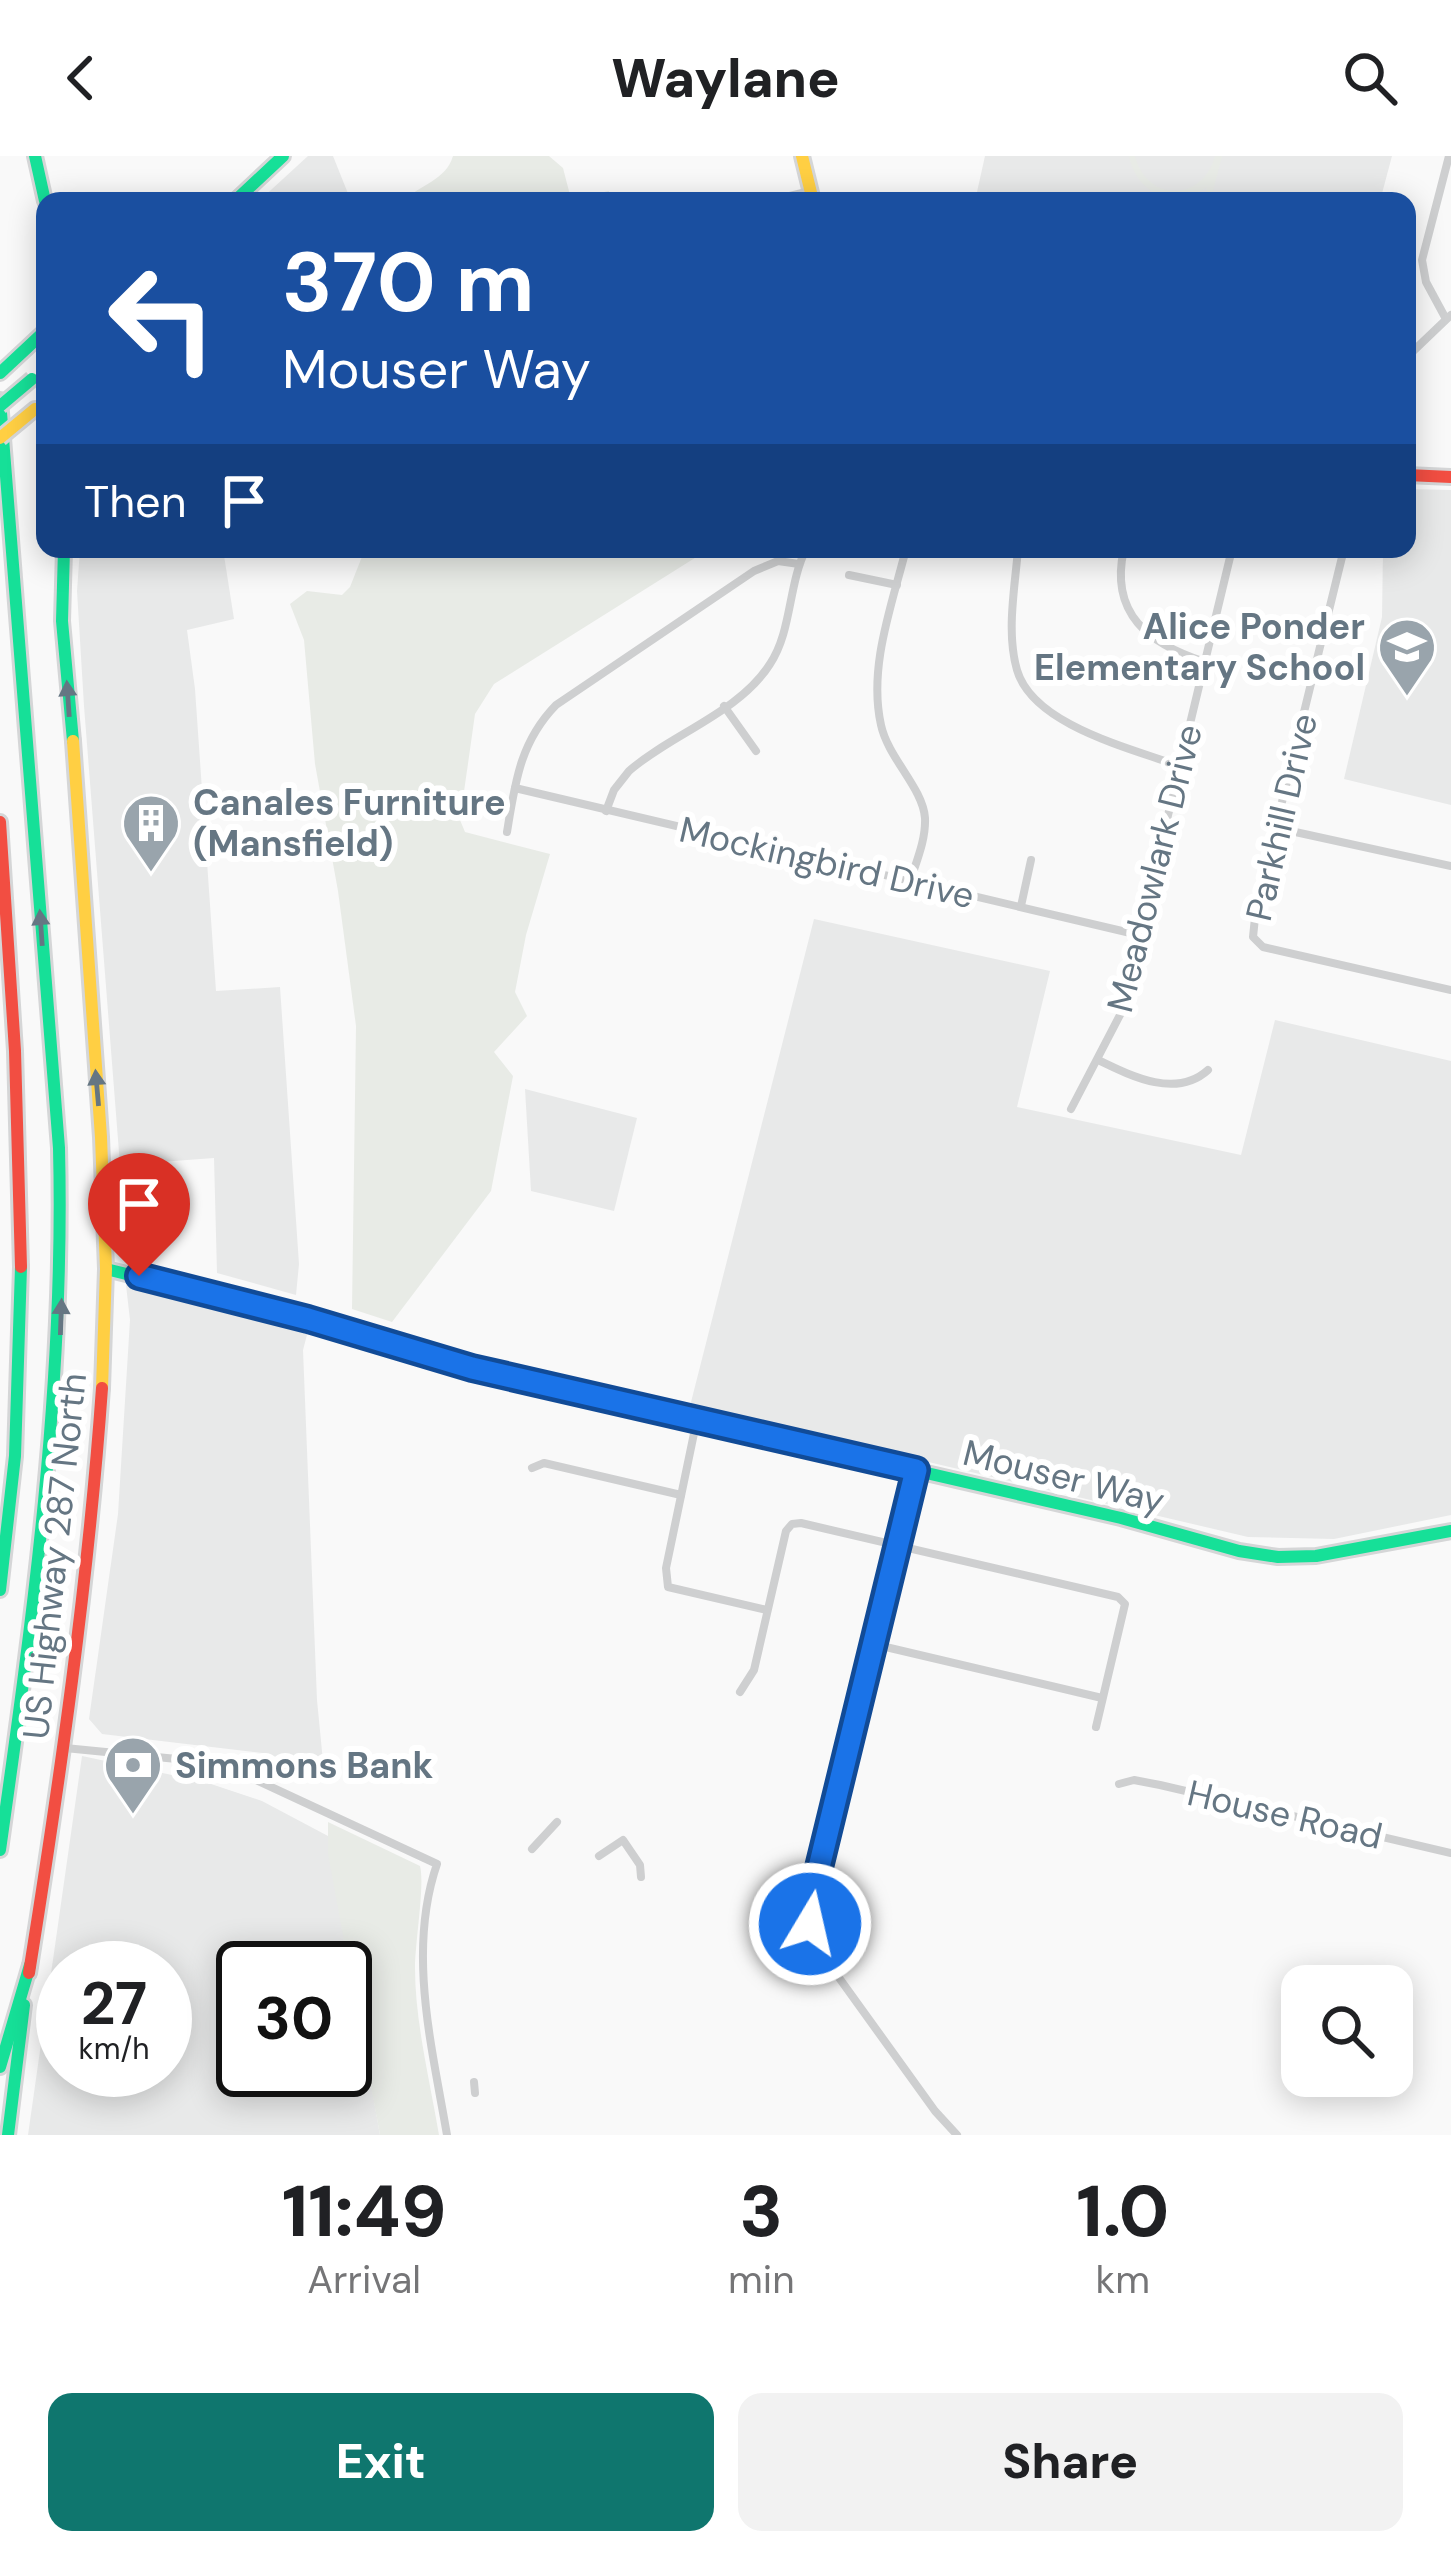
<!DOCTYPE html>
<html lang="en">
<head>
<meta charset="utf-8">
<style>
	body { margin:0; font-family:"DM Sans",sans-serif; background:#f2f2f2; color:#202124; height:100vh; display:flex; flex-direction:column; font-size:45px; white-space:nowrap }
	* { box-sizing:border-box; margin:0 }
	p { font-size:39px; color:#757577 }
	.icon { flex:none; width:66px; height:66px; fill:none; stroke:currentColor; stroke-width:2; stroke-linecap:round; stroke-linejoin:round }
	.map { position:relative; height:1979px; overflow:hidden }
	.details { display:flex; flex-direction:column; background:#fff; flex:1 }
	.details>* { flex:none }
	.hud { position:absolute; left:36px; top:36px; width:1380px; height:366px; border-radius:24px; box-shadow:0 6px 30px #0003; background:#1a4fa0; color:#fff; overflow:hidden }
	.tools { position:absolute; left:1281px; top:1809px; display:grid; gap:24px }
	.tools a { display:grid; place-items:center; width:132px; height:132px; border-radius:24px; background:#fff; box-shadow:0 6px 30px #0003; font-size:60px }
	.speed { position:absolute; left:36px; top:1785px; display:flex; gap:24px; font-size:60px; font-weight:700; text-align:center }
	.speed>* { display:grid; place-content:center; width:156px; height:156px; border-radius:50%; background:#fff; box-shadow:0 6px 30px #0003; line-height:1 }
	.speed small { font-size:30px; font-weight:400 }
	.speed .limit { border:6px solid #111; border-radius:18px; background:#fff; color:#111 }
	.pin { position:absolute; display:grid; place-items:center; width:102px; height:102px; color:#fff; margin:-123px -51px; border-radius:50% 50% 50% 0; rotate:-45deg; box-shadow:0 0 12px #0007 }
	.pin .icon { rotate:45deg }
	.me { position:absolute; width:132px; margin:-66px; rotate:9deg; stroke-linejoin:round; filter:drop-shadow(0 0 9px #0008) }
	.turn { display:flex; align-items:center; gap:42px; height:252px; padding:0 48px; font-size:54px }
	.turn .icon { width:156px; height:156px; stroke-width:2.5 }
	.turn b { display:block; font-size:84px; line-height:102px }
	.then { display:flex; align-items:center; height:114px; padding:0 48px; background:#0003; gap:24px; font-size:45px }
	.eta { display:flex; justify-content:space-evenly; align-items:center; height:204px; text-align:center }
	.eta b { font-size:72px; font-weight:800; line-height:84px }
	.primary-button { display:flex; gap:24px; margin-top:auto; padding:24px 48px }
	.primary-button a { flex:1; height:138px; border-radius:24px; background:#0f766e; color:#fff; font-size:48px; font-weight:800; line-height:138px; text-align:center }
	.primary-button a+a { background:#f2f2f2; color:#202124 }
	header { display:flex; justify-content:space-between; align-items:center; height:156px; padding:0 48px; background:#fff; font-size:54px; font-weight:800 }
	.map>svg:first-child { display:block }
	.built { fill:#e8e9e9; fill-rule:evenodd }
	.green { fill:#e8ebe6 }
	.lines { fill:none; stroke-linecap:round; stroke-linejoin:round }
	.fast-casing { stroke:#d5d6d7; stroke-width:18 }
	.slow-casing { stroke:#d5d6d7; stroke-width:18 }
	.jam-casing { stroke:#d5d6d7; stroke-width:18 }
	.street { stroke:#cecfd0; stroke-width:8 }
	.fast { stroke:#16e098; stroke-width:12 }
	.slow { stroke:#ffcf43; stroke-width:12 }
	.jam { stroke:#f24e42; stroke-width:12 }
	.fast-bridge-casing { stroke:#d5d6d7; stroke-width:18; stroke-linecap:butt }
	.slow-bridge-casing { stroke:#d5d6d7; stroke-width:18; stroke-linecap:butt }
	.fast-bridge { stroke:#16e098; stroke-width:12 }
	.slow-bridge { stroke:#ffcf43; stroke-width:12 }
	.oneway { fill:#657683 }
	.route-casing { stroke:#114b97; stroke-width:30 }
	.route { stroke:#1a73e8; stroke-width:21 }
	.labels { text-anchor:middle; stroke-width:12; stroke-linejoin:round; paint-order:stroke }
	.poi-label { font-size:36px; font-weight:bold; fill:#657683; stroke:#fff; text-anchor:start }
	.street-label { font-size:36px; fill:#657683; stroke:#fff }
</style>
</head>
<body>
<header><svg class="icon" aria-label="back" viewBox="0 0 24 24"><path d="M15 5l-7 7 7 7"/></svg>Waylane<svg class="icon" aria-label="search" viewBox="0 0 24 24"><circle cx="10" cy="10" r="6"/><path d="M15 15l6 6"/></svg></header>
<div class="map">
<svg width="1451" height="1979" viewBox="0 0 1451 1979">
	<rect width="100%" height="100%" fill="#f9f9f9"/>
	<g class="built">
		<path d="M308 0H333L351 45H259Z"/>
		<path d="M985 0H1392L1380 45H975Z"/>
		<path d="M1407 333 1451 334V649L1344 623 1382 461 1383 393H1407Z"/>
		<path d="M80 393H223L234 463 187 474 195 533 216 835 280 831 299 1108 296 1139 217 1117 214 1002 120 1009 84 550 77 435Z"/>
		<path d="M814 763 1050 815 1017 951 1241 999 1275 864 1451 905V1359L1334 1383 1248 1381 690 1250Z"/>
		<path d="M525 933 637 962 614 1055 531 1035Z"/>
		<path d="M126 1129 308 1175 303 1194 317 1544 325 1626 270 1598 102 1578 89 1563 118 1358 130 1164Z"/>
		<path d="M82 1600 205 1626 262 1645 328 1680 380 1979H28ZM63 1812H165V1914H63ZM243 1812H345V1914H243Z"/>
	</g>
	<g class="green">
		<path d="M453 0H549L563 12 571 43 609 35 607 45H403C420 29 446 24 453 0Z"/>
		<path d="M1129 0H1135C1147 47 1203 46 1215 0H1222L1211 43 1205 42 1207 31C1174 53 1137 39 1129 0Z"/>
		<path d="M365 393 706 395 494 528 475 558 460 664 465 676 550 698 526 779 515 836 527 860 494 896 513 920 491 1035 392 1166 352 1153 356 870 338 735 315 608 304 484 290 448 307 435 342 439 350 431Z"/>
		<path d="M328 1666 420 1710C425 1728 415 1787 415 1812 415 1866 430 1925 439 1979H380L328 1698Z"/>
	</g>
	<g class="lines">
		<defs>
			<g id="fast">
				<path d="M35 0 45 45"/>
				<path d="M235 45 283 0"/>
				<path d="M0 217 45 175"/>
				<path d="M0 244 59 992C65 1229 33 1460 0 1694"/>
				<path d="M64 393 62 465 73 585"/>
				<path d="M106 1113 309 1163 472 1212 1121 1362 1239 1395 1278 1401 1316 1400 1451 1375"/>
				<path d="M0 1434 15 1300 21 1111"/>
				<path d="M0 1911 30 1809"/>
				<path d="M8 1979 24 1849"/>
			</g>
			<g id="slow">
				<path d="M802 0 813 45"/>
				<path d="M73 585 101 981 106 1113 102 1232"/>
			</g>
			<g id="jam">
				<path d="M1407 319 1451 321"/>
				<path d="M0 666 15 895 21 1111"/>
				<path d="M29 1817C60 1623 88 1429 102 1232"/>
			</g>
		</defs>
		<use href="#fast" class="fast-casing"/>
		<use href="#slow" class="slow-casing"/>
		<use href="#jam" class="jam-casing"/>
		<g class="street">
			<path d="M770 45 810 35"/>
			<path d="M1446 163 1426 126 1422 104 1449 0"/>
			<path d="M1407 201 1451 159"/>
			<path d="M906 393C892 449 868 511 881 569 888 602 923 632 925 662 926 684 916 706 910 726"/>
			<path d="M1018 393C1015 431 1006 476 1017 514 1033 569 1130 592 1179 610"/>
			<path d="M1124 393C1109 458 1149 488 1205 506"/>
			<path d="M1344 393 1256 752 1253 781 1263 791 1451 834"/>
			<path d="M849 419 897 429"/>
			<path d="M724 550 756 595"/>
			<path d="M515 632 1139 779"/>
			<path d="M606 655 614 634 629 615C671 578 739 557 770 508 792 475 788 429 806 393"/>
			<path d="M1277 672 1451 710"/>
			<path d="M507 676C515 627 520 586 556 549L754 415 778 405 799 408"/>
			<path d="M1021 750 1031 704"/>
			<path d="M1098 904C1131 920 1176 943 1208 914"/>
			<path d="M1071 953 1120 859 1232 393"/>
			<path d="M697 1263 666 1412 668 1431 767 1454"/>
			<path d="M532 1312 544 1307 681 1339"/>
			<path d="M916 1314 812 1740 810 1768 819 1794 935 1955 957 1979"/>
			<path d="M873 1488 1102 1542"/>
			<path d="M740 1536 754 1514 786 1375 792 1368 801 1367 1118 1441 1125 1448 1096 1571"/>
			<path d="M65 1592 187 1604 239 1616 437 1708C407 1795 432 1891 447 1979"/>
			<path d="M1119 1628 1134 1624 1160 1629 1451 1697"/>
			<path d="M532 1693 557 1666"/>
			<path d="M599 1700 623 1684 640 1709 641 1721"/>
			<path d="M474 1926 475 1937"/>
		</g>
		<use href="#fast" class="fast"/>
		<use href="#slow" class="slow"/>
		<use href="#jam" class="jam"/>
		<defs>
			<path id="fast-bridge" d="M0 250 32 223"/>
			<path id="slow-bridge" d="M0 282 35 253H45"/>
		</defs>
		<use href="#fast-bridge" class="fast-bridge-casing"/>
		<use href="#slow-bridge" class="slow-bridge-casing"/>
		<use href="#fast-bridge" class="fast-bridge"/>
		<use href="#slow-bridge" class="slow-bridge"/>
	</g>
	<defs><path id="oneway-solid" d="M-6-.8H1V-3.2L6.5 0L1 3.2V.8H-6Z" transform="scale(3)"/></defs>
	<g class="oneway">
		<use href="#oneway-solid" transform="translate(68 543) rotate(-94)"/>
		<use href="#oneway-solid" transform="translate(41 772) rotate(-94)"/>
		<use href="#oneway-solid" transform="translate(97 932) rotate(-95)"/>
		<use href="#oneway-solid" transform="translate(61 1161) rotate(-88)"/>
	</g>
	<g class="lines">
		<defs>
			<path id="route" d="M139 1120 308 1163 472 1212 916 1314 812 1740 810 1768"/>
		</defs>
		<use href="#route" class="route-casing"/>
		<use href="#route" class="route"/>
	</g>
	<defs>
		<symbol id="school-pin" viewBox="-11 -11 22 30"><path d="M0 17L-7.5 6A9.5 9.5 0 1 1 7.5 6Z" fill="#99a4ac" stroke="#fff"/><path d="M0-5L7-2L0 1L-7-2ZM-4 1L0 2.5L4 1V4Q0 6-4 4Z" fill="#fff"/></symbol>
		<symbol id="building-pin" viewBox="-11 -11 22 30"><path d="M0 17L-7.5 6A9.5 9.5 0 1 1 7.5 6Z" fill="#99a4ac" stroke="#fff"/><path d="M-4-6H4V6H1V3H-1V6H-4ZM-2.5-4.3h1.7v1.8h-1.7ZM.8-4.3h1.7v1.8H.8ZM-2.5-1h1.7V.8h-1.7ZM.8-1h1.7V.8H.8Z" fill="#fff"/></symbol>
		<symbol id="bank-pin" viewBox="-11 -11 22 30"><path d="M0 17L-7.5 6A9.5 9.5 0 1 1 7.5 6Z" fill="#99a4ac" stroke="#fff"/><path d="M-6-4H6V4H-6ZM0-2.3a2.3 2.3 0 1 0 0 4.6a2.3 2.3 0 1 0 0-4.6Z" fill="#fff"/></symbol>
	</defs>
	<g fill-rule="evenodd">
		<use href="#school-pin" x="1374" y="458" width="66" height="90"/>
		<use href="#building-pin" x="118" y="634" width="66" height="90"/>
		<use href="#bank-pin" x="100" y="1576" width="66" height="90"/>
	</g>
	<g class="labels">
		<g class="poi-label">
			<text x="1365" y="483" text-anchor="end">Alice Ponder<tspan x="1365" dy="41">Elementary School</tspan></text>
			<text x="193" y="659">Canales Furniture<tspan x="193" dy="41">(Mansfield)</tspan></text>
			<text x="175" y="1622">Simmons Bank</text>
		</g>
		<g class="street-label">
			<text transform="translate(1281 661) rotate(-77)" y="13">Parkhill Drive</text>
			<text transform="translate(827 706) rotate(13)" y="13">Mockingbird Drive</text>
			<text transform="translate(1154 712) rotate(-76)" y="13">Meadowlark Drive</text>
			<text transform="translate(1064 1320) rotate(14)" y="13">Mouser Way</text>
			<text transform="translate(54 1400) rotate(-84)" y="13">US Highway 287 North</text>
			<text transform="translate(1285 1658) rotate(13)" y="13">House Road</text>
		</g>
	</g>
</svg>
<div class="tools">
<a><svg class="icon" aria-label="search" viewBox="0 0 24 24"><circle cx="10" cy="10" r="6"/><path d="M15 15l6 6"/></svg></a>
</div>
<div class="speed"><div>27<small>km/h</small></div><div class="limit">30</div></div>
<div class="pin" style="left:139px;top:1120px;background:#d93025"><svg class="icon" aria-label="arrive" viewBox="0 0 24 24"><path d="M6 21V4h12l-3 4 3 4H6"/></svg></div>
<svg class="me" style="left:810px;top:1768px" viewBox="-20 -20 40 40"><circle r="17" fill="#1a73e8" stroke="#fff" stroke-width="3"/><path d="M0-11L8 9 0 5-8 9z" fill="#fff"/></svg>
<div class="hud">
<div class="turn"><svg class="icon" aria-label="left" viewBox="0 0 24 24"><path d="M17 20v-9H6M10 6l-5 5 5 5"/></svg><div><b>370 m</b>Mouser Way</div></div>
<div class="then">Then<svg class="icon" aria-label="arrive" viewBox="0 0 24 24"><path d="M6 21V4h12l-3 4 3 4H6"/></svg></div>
</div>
</div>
<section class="details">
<div class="eta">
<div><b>11:49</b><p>Arrival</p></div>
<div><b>3</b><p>min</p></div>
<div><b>1.0</b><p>km</p></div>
</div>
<div class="primary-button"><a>Exit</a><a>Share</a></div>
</section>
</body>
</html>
